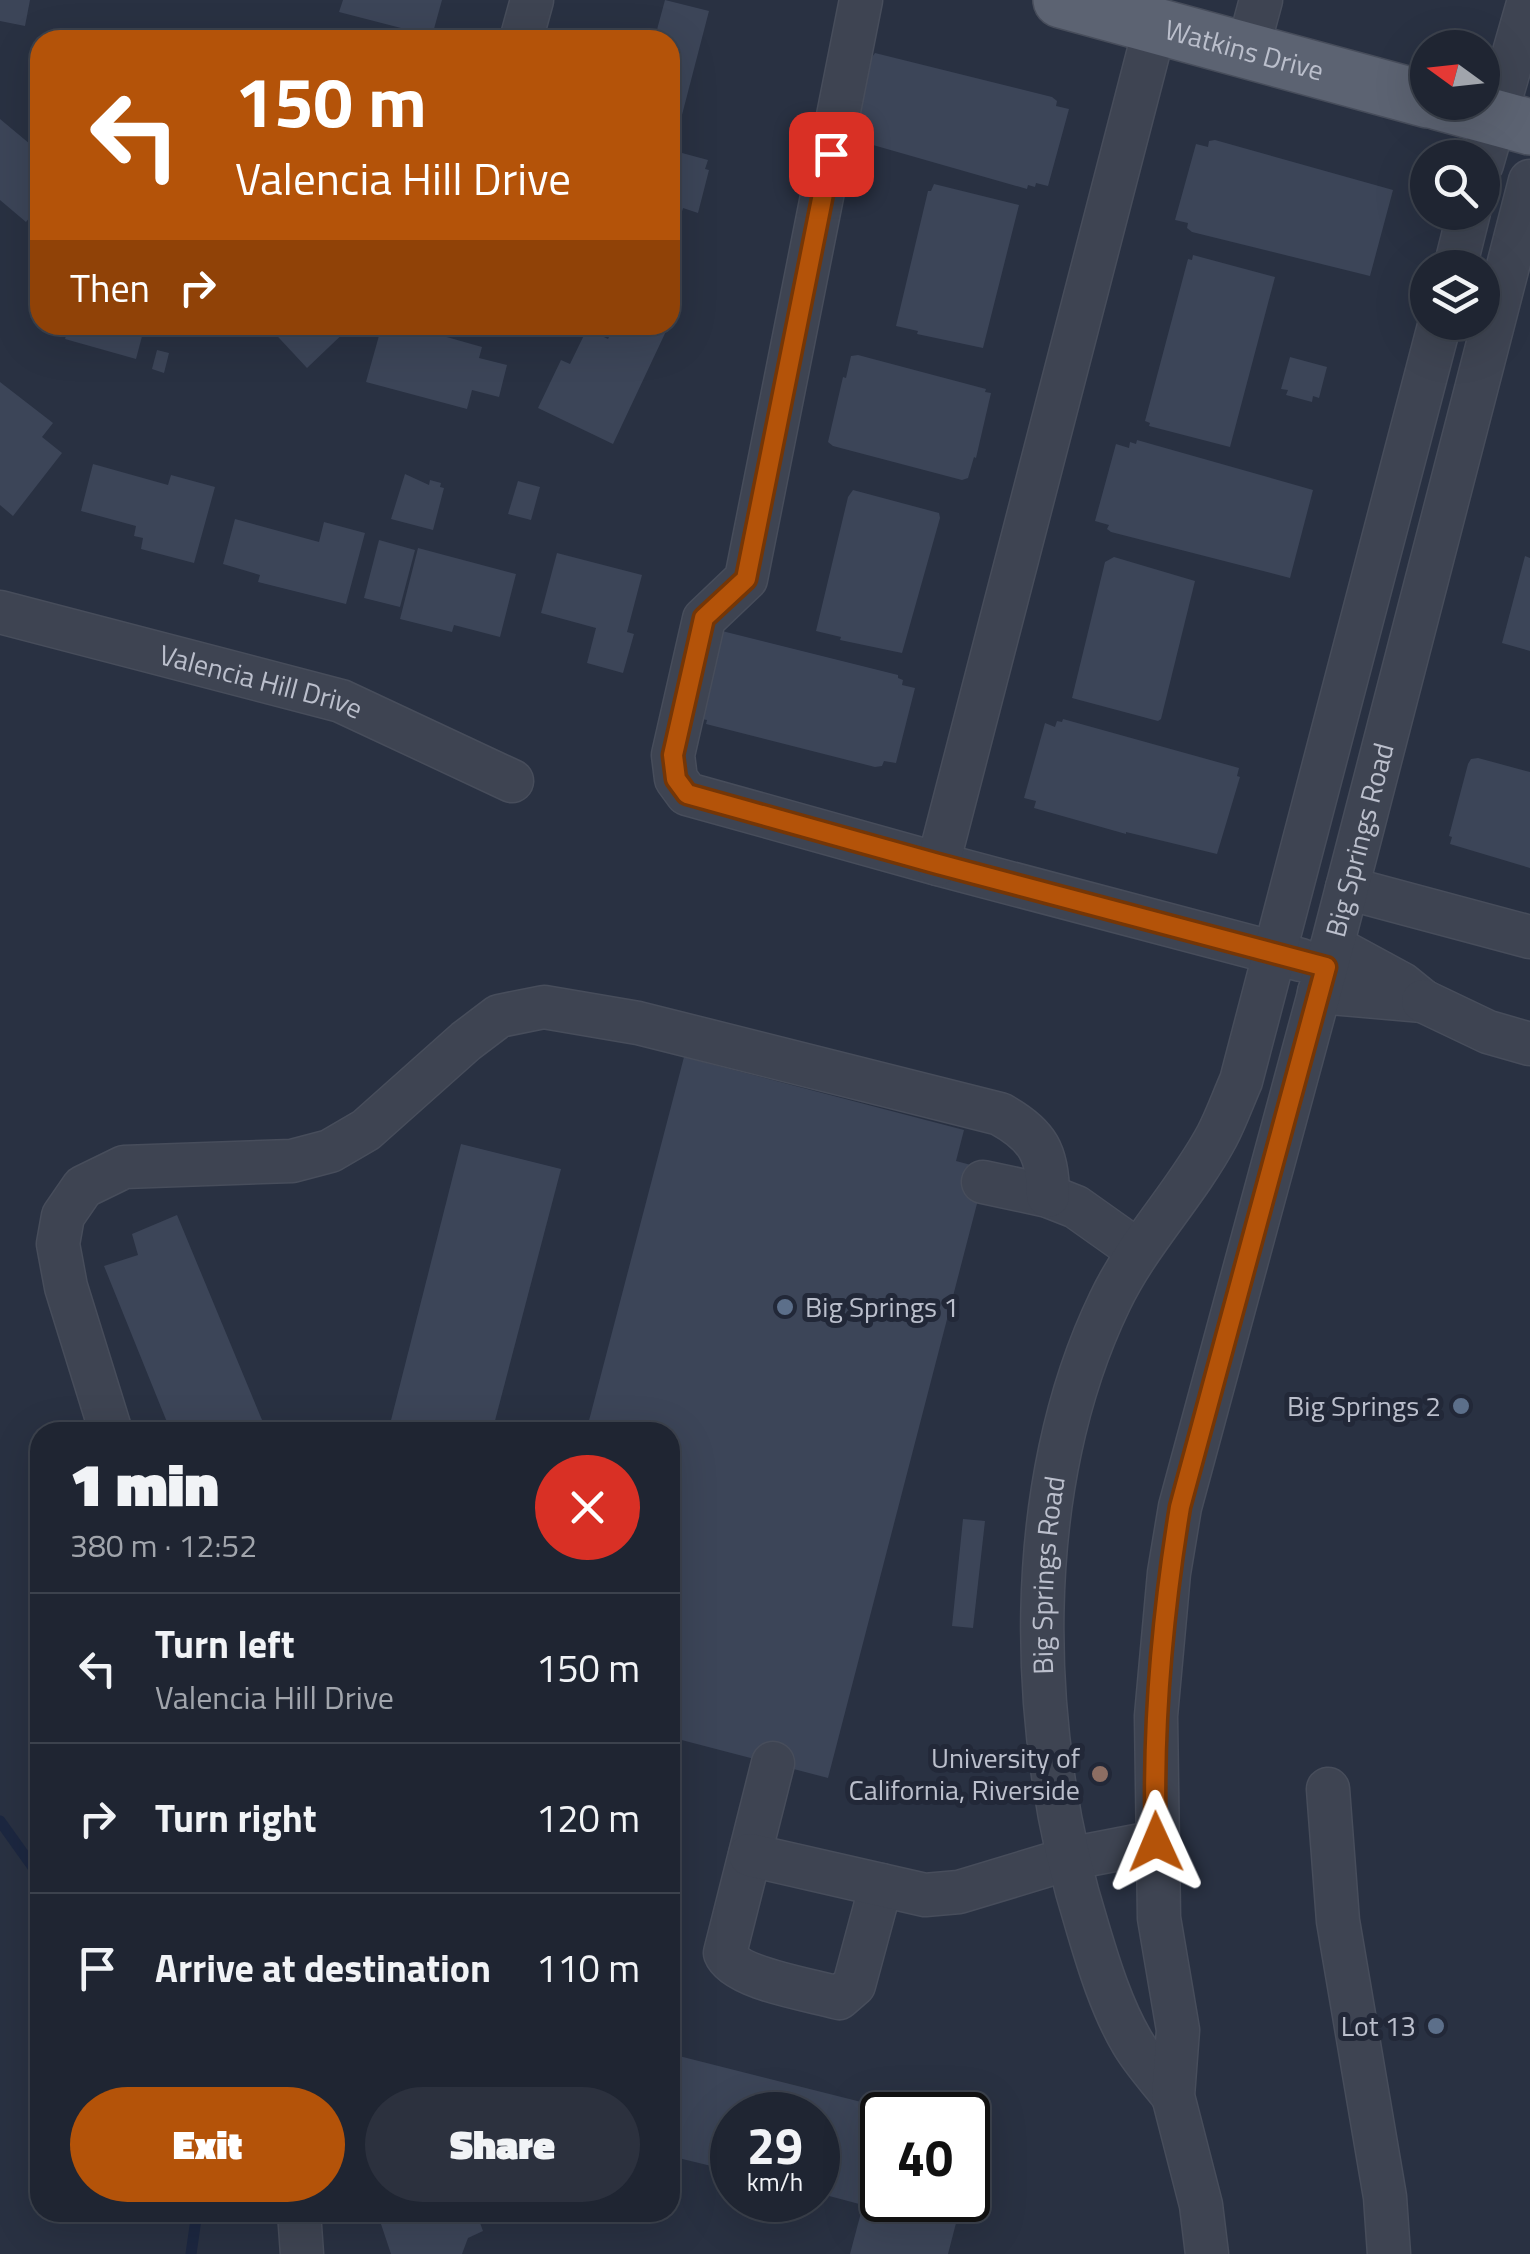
<!DOCTYPE html>
<html lang="en">
<head>
<meta charset="utf-8">
<style>
	body { margin:0; font-family:"Titillium Web",sans-serif; background:#2c313e; color:#f1f3f6; height:100vh; display:flex; flex-direction:column; font-size:38px; white-space:nowrap }
	* { box-sizing:border-box; margin:0 }
	p { font-size:32px; color:#a1a5ac }
	.icon { flex:none; width:55px; height:55px; fill:none; stroke:currentColor; stroke-width:2; stroke-linecap:round; stroke-linejoin:round }
	.map { position:relative; flex:1; overflow:hidden }
	.drawer { position:absolute; left:30px; top:1422px; width:650px; height:800px; display:flex; flex-direction:column; background:#1f2532; border-radius:30px; box-shadow:0 10px 40px #0002,0 0 0 2px #3c424d }
	.drawer>* { flex:none }
	.banner { position:absolute; left:30px; top:30px; width:650px; height:305px; border-radius:30px; box-shadow:0 10px 40px #0002,0 0 0 2px #3c424d; background:#b45309; color:#fff; overflow:hidden }
	.needle { width:65px; rotate:285deg }
	.controls { position:absolute; left:1410px; top:30px; display:grid; gap:20px }
	.controls a { display:grid; place-items:center; width:90px; height:90px; border-radius:50%; background:#1f2532; box-shadow:0 10px 40px #0002,0 0 0 2px #3c424d; font-size:50px }
	.speed { position:absolute; left:710px; top:2092px; display:flex; gap:20px; font-size:50px; font-weight:700; text-align:center }
	.speed>* { display:grid; place-content:center; width:130px; height:130px; border-radius:50%; background:#1f2532; box-shadow:0 10px 40px #0002,0 0 0 2px #3c424d; line-height:1 }
	.speed small { font-size:25px; font-weight:400 }
	.speed .limit { border:5px solid #111; border-radius:15px; background:#fff; color:#111 }
	.pin { position:absolute; display:grid; place-items:center; width:85px; height:85px; color:#fff; margin:-42px; border-radius:20px; box-shadow:0 5px 15px #0006 }
	.me { position:absolute; width:110px; margin:-55px; rotate:359deg; stroke-linejoin:round; filter:drop-shadow(0 0 8px #0008) }
	.turn { display:flex; align-items:center; gap:35px; height:210px; padding:0 40px; font-size:45px }
	.turn .icon { width:130px; height:130px; stroke-width:2.5 }
	.turn b { display:block; font-size:70px; line-height:85px }
	.then { display:flex; align-items:center; height:95px; padding:0 40px; background:#0003; gap:20px; font-size:38px }
	.round { display:grid; place-items:center; flex:none; width:105px; height:105px; border-radius:52px; background:#2c313e }
	.head { display:flex; align-items:center; justify-content:space-between; height:170px; padding:0 40px }
	h1 { font-size:60px; font-weight:800; line-height:75px }
	.primary-button { display:flex; gap:20px; margin-top:auto; padding:20px 40px }
	.primary-button a { flex:1; height:115px; border-radius:60px; background:#b45309; color:#fff; font-size:40px; font-weight:800; line-height:115px; text-align:center }
	.primary-button a+a { background:#2c313e; color:#f1f3f6 }
	ul { padding:0; list-style:none }
	li { display:flex; align-items:center; gap:30px; height:150px; padding:0 40px; border-top:2px solid #3c424d }
	li div { flex:1 }
	li b { display:block; font-size:38px }
	li em { font-style:normal }
	.map>svg:first-child { display:block }
	.lines { fill:none; stroke-linecap:round; stroke-linejoin:round }
	.stream { stroke:#1c2740; stroke-width:11 }
	.building { fill:#3c4558 }
	.minor-casing { stroke:#474d5b; stroke-width:45 }
	.major-casing { stroke:#474d5b; stroke-width:58 }
	.minor { stroke:#3e4452; stroke-width:42 }
	.major { stroke:#5c6372; stroke-width:55 }
	.route-casing { stroke:#753606; stroke-width:25 }
	.route { stroke:#b45309; stroke-width:18 }
	.service-dot { fill:#5c6f8a; stroke:#222838; stroke-width:4 }
	.education-dot { fill:#8d6e63; stroke:#222838; stroke-width:4 }
	.labels { text-anchor:middle; stroke-width:10; stroke-linejoin:round; paint-order:stroke }
	.street-label { font-size:28px; fill:#bbbfcc; stroke:#222838 }
	.poi-label { font-size:28px; fill:#bbbfcc; stroke:#222838; text-anchor:end }
</style>
</head>
<body>
<div class="map">
<svg width="1530" height="2254" viewBox="0 0 1530 2254">
	<rect width="100%" height="100%" fill="#293142"/>
	<g class="lines">
		<g class="stream">
			<path d="M0 1821 40 1877"/>
			<path d="M191 2254 197 2212"/>
		</g>
	</g>
	<g class="building">
		<path d="M0 0H30L25 26 0 21Z"/>
		<path d="M343 0H442L432 36 339 12Z"/>
		<path d="M665 0 709 11 676 138 670 136V40H630L632 31 655 37Z"/>
		<path d="M875 53 1052 97 1057 101 1056 106 1069 109 1048 186 1036 183 1035 187 1028 185 1027 189 852 139 870 60Z"/>
		<path d="M0 119 30 144 40 132V205L26 222 0 200Z"/>
		<path d="M1215 140 1393 190 1370 276 1192 232 1187 228 1188 223 1175 220 1196 144 1208 147 1209 141Z"/>
		<path d="M671 150 708 160 705 169 709 170 698 213 683 208 671 250Z"/>
		<path d="M934 184 1019 205 983 348 917 334 918 331 896 326 928 191H931Z"/>
		<path d="M1193 255 1275 277 1230 447 1149 426 1150 423 1145 421 1188 259 1192 260Z"/>
		<path d="M69 325H145L136 359 65 339Z"/>
		<path d="M267 325H352L307 368Z"/>
		<path d="M382 325H439L436 334 482 347 479 358 507 365 499 397 472 390 467 409 366 382Z"/>
		<path d="M615 325 668 327 613 444 538 408 561 360 570 364 587 329 608 339Z"/>
		<path d="M157 350 169 353 164 373 152 369Z"/>
		<path d="M858 355 986 389 985 392 991 393 976 458 974 457 968 478 962 480 833 446 828 442 843 377 846 378 851 356Z"/>
		<path d="M1290 357 1327 367 1319 398 1313 396 1312 402 1286 395 1288 390 1281 389Z"/>
		<path d="M0 382 53 423 42 437 62 453 13 516 0 505Z"/>
		<path d="M1137 440 1313 490 1290 578 1111 532 1107 529 1109 525 1095 521 1116 444 1129 448 1130 442 1136 444Z"/>
		<path d="M93 464 168 485 171 475 215 487 194 563 141 549 143 538 134 536 136 526 81 511Z"/>
		<path d="M405 474 429 485 430 480 441 483 440 487 444 488 433 530 391 519Z"/>
		<path d="M518 481 540 487 531 520 508 514Z"/>
		<path d="M853 490 939 513 940 518 902 653 840 640 841 637 816 631 848 497Z"/>
		<path d="M235 519 319 542 324 522 365 533 346 604 258 582 260 575 223 564Z"/>
		<path d="M379 540 415 550 400 607 364 598Z"/>
		<path d="M418 548 516 574 500 637 454 625 452 632 400 619Z"/>
		<path d="M557 553 642 575 627 632 634 634 623 673 587 663 596 628 541 613Z"/>
		<path d="M1525 556 1530 558V651L1502 643Z"/>
		<path d="M1114 557 1195 581 1161 719 1158 721 1072 698 1105 562Z"/>
		<path d="M722 631 898 675V678L903 680 902 685 915 688 896 763 884 761 882 766 875 767 706 724 707 720 696 718Z"/>
		<path d="M1063 719 1239 768 1237 776 1240 777 1217 854 1126 832V834L1034 808 1036 801 1024 798 1045 723 1055 727 1057 721 1062 722Z"/>
		<path d="M1478 758 1530 772V868L1450 844 1452 837 1449 836 1468 764 1471 759Z"/>
		<path d="M684 1057 964 1130 956 1161 986 1169 828 1778 670 1737V1432H586Z"/>
		<path d="M461 1144 561 1169 492 1432H388Z"/>
		<path d="M177 1215 267 1432H171L104 1266 138 1255 132 1234Z"/>
		<path d="M963 1519 985 1521 973 1628 952 1626Z"/>
		<path d="M679 2056 909 2114 882 2115V2200H962L948 2254H850L863 2205 818 2193V2115H732V2171L670 2156V2090Z"/>
		<path d="M377 2212H476L483 2231 468 2238 462 2254H391Z"/>
	</g>
	<g class="lines">
		<defs>
			<g id="minor">
				<path d="M861 0 746 579 704 619 673 755 676 779 687 794 938 864 1301 960"/>
				<path d="M521 40 532 0"/>
				<path d="M1247 52 1261 0"/>
				<path d="M1482 164 1529 0"/>
				<path d="M1455 268 1469 212"/>
				<path id="s1" d="M0 612 341 701 512 781"/>
				<path d="M938 864 1155 27"/>
				<path d="M1347 888 1530 937"/>
				<path d="M1319 992 1423 1001 1402 984 1332 946"/>
				<path d="M1423 1001 1488 1032 1530 1044"/>
				<path d="M983 1182 1048 1196 1076 1207 1138 1251"/>
				<path d="M111 1432 66 1287 58 1244 63 1216 83 1187 124 1167 292 1161 330 1151 366 1130 466 1041 499 1016 544 1007 638 1023 1000 1114C1038 1135 1048 1153 1048 1196"/>
				<path d="M773 1763 725 1953C735 1979 812 1990 839 1998L854 1985 881 1885"/>
				<path d="M1328 1789 1338 1921 1385 2197 1389 2254"/>
				<path d="M750 1855 925 1895 959 1892 1068 1859 1156 1842"/>
				<path id="s2" d="M1173 2096C1159 2078 1143 2061 1132 2042 1112 2008 1099 1966 1088 1929 1027 1736 1020 1487 1110 1301 1138 1242 1186 1194 1217 1136 1226 1119 1233 1099 1241 1081L1440 322"/>
				<path d="M299 2212 302 2254"/>
				<path id="s3" d="M1207 2254 1201 2205 1173 2096 1178 2030 1159 1918 1156 1716 1169 1573 1180 1507 1332 946 1530 181"/>
			</g>
			<g id="major">
				<path id="s4" d="M1061 0 1428 100"/>
				<path d="M1438 102 1530 127"/>
			</g>
		</defs>
		<use href="#minor" class="minor-casing"/>
		<use href="#major" class="major-casing"/>
		<use href="#minor" class="minor"/>
		<use href="#major" class="major"/>
	</g>
	<g class="lines">
		<defs>
			<path id="route" d="M831 154 746 579 704 618 673 755 676 779 687 794 938 864 1326 967 1180 1507C1162 1617 1152 1730 1156 1842"/>
		</defs>
		<use href="#route" class="route-casing"/>
		<use href="#route" class="route"/>
	</g>
	<g class="service-dot">
		<circle cx="785" cy="1307" r="10"/>
		<circle cx="1461" cy="1406" r="10"/>
		<circle cx="1436" cy="2026" r="10"/>
	</g>
	<circle class="education-dot" cx="1100" cy="1774" r="10"/>
	<g class="labels">
		<g class="street-label">
			<text dy="10" stroke="none"><textPath href="#s4" startOffset="190">Watkins Drive</textPath></text>
			<text dy="10" stroke="none"><textPath href="#s1" startOffset="270">Valencia Hill Drive</textPath></text>
			<text dy="10" stroke="none"><textPath href="#s3" startOffset="1445">Big Springs Road</textPath></text>
			<text dy="10" stroke="none"><textPath href="#s2" startOffset="548">Big Springs Road</textPath></text>
		</g>
		<g class="poi-label">
			<text x="805" y="1317" text-anchor="start">Big Springs 1</text>
			<text x="1441" y="1416">Big Springs 2</text>
			<text x="1080" y="1768">University of<tspan x="1080" dy="32">California, Riverside</tspan></text>
			<text x="1416" y="2036">Lot 13</text>
		</g>
	</g>
</svg>
<div class="controls">
<a><svg class="needle" viewBox="-14 -14 28 28"><path d="M0-13l5 13h-10z" fill="#e53935"/><path d="M0 13l5-13h-10z" fill="#a1a5ac"/></svg></a>
<a><svg class="icon" aria-label="search" viewBox="0 0 24 24"><circle cx="10" cy="10" r="6"/><path d="M15 15l6 6"/></svg></a>
<a><svg class="icon" aria-label="layers" viewBox="0 0 24 24"><path d="M12 4l9 5-9 5-9-5zM3 14l9 5 9-5"/></svg></a>
</div>
<div class="speed"><div>29<small>km/h</small></div><div class="limit">40</div></div>
<div class="pin" style="left:831px;top:154px;background:#d93025"><svg class="icon" aria-label="arrive" viewBox="0 0 24 24"><path d="M6 21V4h12l-3 4 3 4H6"/></svg></div>
<svg class="me" style="left:1156px;top:1842px" viewBox="-20 -20 40 40"><path d="M0-17L14 15 0 8-14 15z" fill="#b45309" stroke="#fff" stroke-width="4"/></svg>
<div class="banner">
<div class="turn"><svg class="icon" aria-label="left" viewBox="0 0 24 24"><path d="M17 20v-9H6M10 6l-5 5 5 5"/></svg><div><b>150 m</b>Valencia Hill Drive</div></div>
<div class="then">Then<svg class="icon" aria-label="right" viewBox="0 0 24 24"><path d="M7 20v-9h11M14 6l5 5-5 5"/></svg></div>
</div>
<section class="drawer">
<div class="head"><div><h1>1 min</h1><p>380 m · 12:52</p></div><a class="round" style="background:#d93025;color:#fff"><svg class="icon" aria-label="close" viewBox="0 0 24 24"><path d="M6 6l12 12M18 6L6 18"/></svg></a></div>
<ul>
<li><svg class="icon" aria-label="left" viewBox="0 0 24 24"><path d="M17 20v-9H6M10 6l-5 5 5 5"/></svg><div><b>Turn left</b><p>Valencia Hill Drive</p></div><em>150 m</em></li>
<li><svg class="icon" aria-label="right" viewBox="0 0 24 24"><path d="M7 20v-9h11M14 6l5 5-5 5"/></svg><div><b>Turn right</b></div><em>120 m</em></li>
<li><svg class="icon" aria-label="arrive" viewBox="0 0 24 24"><path d="M6 21V4h12l-3 4 3 4H6"/></svg><div><b>Arrive at destination</b></div><em>110 m</em></li>
</ul>
<div class="primary-button"><a>Exit</a><a>Share</a></div>
</section>
</div>
</body>
</html>
